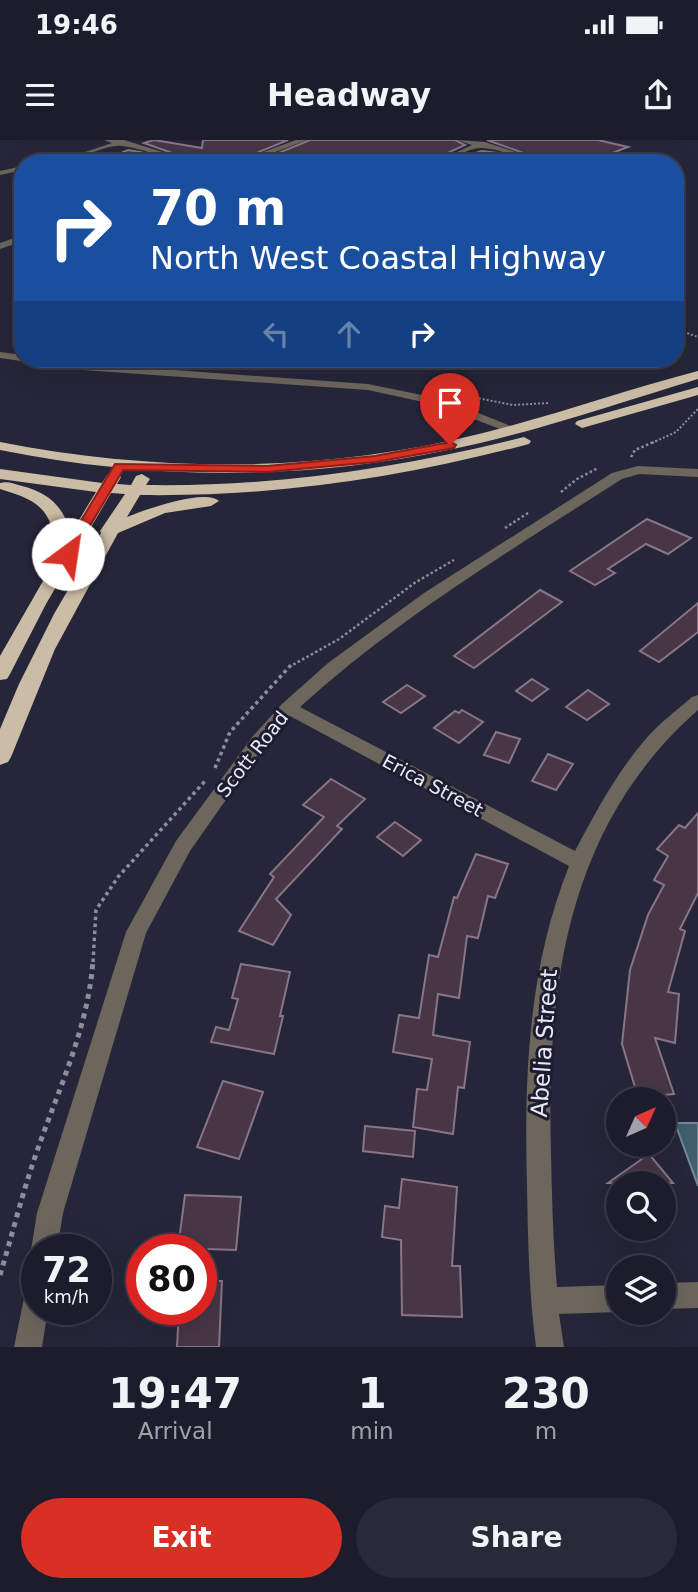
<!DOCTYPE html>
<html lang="en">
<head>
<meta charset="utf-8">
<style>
	body { margin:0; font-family:"DejaVu Sans",sans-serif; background:#292938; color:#f1f3f6; height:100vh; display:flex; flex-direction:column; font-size:26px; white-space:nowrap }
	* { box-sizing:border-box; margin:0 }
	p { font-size:23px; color:#a0a1a9 }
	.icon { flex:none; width:38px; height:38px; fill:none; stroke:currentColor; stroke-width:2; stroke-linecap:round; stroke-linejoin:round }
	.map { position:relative; height:1207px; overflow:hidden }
	.sheet { display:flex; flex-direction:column; background:#1c1c2c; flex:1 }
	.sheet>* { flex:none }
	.top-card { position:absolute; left:14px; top:14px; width:670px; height:214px; border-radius:28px; box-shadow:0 7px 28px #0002,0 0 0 2px #3a3a48; background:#1a4fa0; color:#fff; overflow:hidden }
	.needle { width:46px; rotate:45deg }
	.tools { position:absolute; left:606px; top:947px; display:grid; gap:14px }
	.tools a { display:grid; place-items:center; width:70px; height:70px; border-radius:50%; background:#1c1c2c; box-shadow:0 7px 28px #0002,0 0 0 2px #3a3a48; font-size:35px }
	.speed { position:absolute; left:21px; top:1094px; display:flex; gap:14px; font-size:35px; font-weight:700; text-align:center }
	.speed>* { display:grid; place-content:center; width:91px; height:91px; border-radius:50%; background:#1c1c2c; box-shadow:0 7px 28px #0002,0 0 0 2px #3a3a48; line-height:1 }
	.speed small { font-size:18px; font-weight:400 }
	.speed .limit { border:10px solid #d22; background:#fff; color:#111 }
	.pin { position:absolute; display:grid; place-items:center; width:60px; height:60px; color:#fff; margin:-72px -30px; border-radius:50% 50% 50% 0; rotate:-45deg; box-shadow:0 0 7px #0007 }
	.pin .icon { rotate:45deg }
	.me { position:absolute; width:77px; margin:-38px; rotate:31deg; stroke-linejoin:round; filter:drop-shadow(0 0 5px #0008) }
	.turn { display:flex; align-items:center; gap:24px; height:147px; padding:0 21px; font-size:32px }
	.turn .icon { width:91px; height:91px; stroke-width:2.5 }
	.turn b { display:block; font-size:49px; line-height:60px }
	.lanes { display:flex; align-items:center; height:66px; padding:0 21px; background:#0003; justify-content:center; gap:35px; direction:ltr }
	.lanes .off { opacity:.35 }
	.eta { display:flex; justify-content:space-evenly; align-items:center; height:119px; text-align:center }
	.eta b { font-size:42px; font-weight:700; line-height:49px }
	.primary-button { display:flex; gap:14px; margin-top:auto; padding:14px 21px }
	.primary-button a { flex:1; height:80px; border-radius:42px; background:#d93025; color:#fff; font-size:28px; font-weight:700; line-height:80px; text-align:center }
	.primary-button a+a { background:#292938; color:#f1f3f6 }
	.status { display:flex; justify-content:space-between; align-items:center; height:49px; padding:0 35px; background:#1c1c2c; direction:ltr }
	.status svg { height:19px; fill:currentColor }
	header { display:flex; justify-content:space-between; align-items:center; height:91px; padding:0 21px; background:#1c1c2c; font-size:32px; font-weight:700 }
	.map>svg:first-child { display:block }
	.water { fill:#40606f; stroke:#738998; stroke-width:2 }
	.building { fill:#473646; stroke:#887587; stroke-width:2 }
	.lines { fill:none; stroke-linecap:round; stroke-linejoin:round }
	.path-far3 { stroke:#8c8d9d; stroke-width:2; stroke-dasharray:2 2; stroke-linecap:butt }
	.path-far2 { stroke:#8c8d9d; stroke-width:2.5; stroke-dasharray:2.5 2.5; stroke-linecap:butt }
	.path-far1 { stroke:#8c8d9d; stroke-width:3.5; stroke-dasharray:3.5 3.5; stroke-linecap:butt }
	.path { stroke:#8c8d9d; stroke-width:5; stroke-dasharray:5 5; stroke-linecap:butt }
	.minor { fill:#6c665d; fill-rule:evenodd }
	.highway { fill:#cbbca5; fill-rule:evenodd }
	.route { fill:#d93025; stroke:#8d1f18; stroke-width:2 }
	.labels { text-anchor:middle; stroke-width:6; stroke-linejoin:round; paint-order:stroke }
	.street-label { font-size:19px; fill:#e9eaf7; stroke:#1d1d2f }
	.near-street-label { font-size:23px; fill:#e9eaf7; stroke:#1d1d2f }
</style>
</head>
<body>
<div class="status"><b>19:46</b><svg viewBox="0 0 49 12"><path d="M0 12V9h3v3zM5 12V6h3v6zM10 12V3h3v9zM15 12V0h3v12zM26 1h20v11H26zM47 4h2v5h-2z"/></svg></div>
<header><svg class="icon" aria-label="menu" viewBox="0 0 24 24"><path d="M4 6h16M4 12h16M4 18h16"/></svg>Headway<svg class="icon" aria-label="share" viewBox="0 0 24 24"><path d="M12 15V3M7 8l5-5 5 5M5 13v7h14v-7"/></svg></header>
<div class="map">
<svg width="698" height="1207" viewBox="0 0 698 1207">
	<rect width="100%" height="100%" fill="#26263a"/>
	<path class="water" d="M675 983H698V1046Z"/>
	<g class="building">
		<path d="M154 0 202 8 203 0H288L232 23H200L144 3Z"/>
		<path d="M310 0H455L465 5 439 17 430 16 410 22 385 23 357 15 332 23H254Z"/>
		<path d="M487 0H598L628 7 595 20 576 16 575 23H551Z"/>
		<path d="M128 10 140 12 175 23H97Z"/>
		<path d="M482 11 498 13 529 23 453 20Z"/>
		<path d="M647 379 691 398 668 414 646 404 608 429 615 433 595 445 570 431Z"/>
		<path d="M540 450 562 462 474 528 454 516Z"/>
		<path d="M698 463V492L659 522 640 511Z"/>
		<path d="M532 539 548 549 532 561 516 551Z"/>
		<path d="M407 545 425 556 401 573 383 562Z"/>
		<path d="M588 550 609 564 587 580 566 567Z"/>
		<path d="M462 570 483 582 459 603 434 588 455 571 459 573Z"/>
		<path d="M496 592 520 599 509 623 484 615Z"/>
		<path d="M548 614 573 624 556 650 532 641Z"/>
		<path d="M331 639 365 659 337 686 342 689 276 759 291 775 273 805 239 791 274 737 270 734 324 677 303 665Z"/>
		<path d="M698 673V753L680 789 685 791 668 852 679 854 675 903 655 898 674 954 638 957 622 904 630 830 648 775 664 745 654 740 668 716 657 709 679 685 685 688Z"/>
		<path d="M395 682 421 700 403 716 377 697Z"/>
		<path d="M476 714 508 724 495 758 488 756 478 798 467 796 459 858 438 854 433 895 470 902 464 948 458 947 453 994 413 987 417 949 427 950 432 919 393 912 399 875 419 878 429 815 438 817 454 757 457 758Z"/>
		<path d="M241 824 290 832 280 876H283L274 914 211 902 216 887 229 890 238 859 232 858Z"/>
		<path d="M223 941 263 952 239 1019 197 1007Z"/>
		<path d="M365 986 415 991 413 1017 363 1011Z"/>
		<path d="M649 1014 673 1043H608Z"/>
		<path d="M402 1039 457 1047 452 1126H460L462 1177 402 1175 401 1100 382 1097 385 1066 399 1068Z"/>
		<path d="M185 1055 241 1057 236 1110 178 1108Z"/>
		<path d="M201 1141H222L219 1207H177L179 1169H201Z"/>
	</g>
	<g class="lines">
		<g class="path-far3">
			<path d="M676 189 698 197"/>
			<path d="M467 256 513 265 549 263"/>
			<path d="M652 303 676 292 698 269"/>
		</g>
		<g class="path-far2">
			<path d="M631 317 635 310 656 301"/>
			<path d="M561 352 577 339 598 328"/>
			<path d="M505 388 528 373"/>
			<path d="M289 527 339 499 416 442 454 420"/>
		</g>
		<g class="path-far1">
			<path d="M215 628 230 592 291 525"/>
			<path d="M93 822 96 770 118 737 206 640"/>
		</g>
		<path class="path" d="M0 1135C11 1099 20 1062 32 1026 54 958 88 893 93 820"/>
		<g class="minor">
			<path d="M104 0H124L198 23C171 23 148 9 122 6 104 4 75 23 52 23L112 3Z"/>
			<path d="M296 0H307L246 23H234Z"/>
			<path d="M457 0 485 2 549 23C525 23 505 9 482 8 466 7 451 23 433 23L472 5Z"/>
			<path d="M23 26V30L0 35V31Z"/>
			<path d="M23 95V101L0 109V103Z"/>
			<path d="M0 212 23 215V219L368 244 446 260 518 289 508 292 437 265 368 250 83 230 0 218Z"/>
			<path d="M638 326 698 329V337L639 334 622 339C511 410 398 478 300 567L575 711C595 673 616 634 644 601 658 584 676 571 692 557L698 555V570C566 686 546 848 551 1014 552 1058 553 1103 557 1147L618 1145V1172L559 1174 564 1207H536C529 1154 528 1101 527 1047 524 937 528 829 569 726L290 576 265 604 190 711 146 793 63 1073 57 1110H37V1120L35 1119 31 1110 37 1073 126 792 176 701 253 596 282 564 328 523 424 453 612 333Z"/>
			<path d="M37 1141V1169H48L42 1207H14L27 1144Z"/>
			<path d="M698 1142V1168L663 1169V1143Z"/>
		</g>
		<g class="highway">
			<path d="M698 231V239C615 264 533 293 448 310 299 341 149 340 0 310V302C159 333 321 333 479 294 553 276 624 250 698 231Z"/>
			<path d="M698 247V255L582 288 575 284 577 281Z"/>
			<path d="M524 297 531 301 529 304C399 338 276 357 140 355L127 377C144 370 205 348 219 361L211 366 165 373 118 393 55 509 11 617 8 622 0 625V589L19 544 54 474 101 393 100 391 125 354 111 353 46 464 10 534 7 539 0 540V516L59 413C49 369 43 362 0 349V343C8 341 14 344 22 346 49 353 63 366 71 393L96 352 0 339V329L102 343 108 334 113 332 121 337 117 344 131 345 136 336 142 334 150 339 146 345C276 347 399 328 524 297Z"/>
		</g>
	</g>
	<path class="route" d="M450 302 456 305 454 308 375 322 267 332 123 330 72 416 68 418 61 414 115 324 267 326 375 316Z"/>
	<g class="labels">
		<g class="street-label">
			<text transform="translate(252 614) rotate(-52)" y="7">Scott Road</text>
			<text transform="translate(433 645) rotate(28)" y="7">Erica Street</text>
		</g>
		<g class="near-street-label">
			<text transform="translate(544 903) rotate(-86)" y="8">Abelia Street</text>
		</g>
	</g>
</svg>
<div class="tools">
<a><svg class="needle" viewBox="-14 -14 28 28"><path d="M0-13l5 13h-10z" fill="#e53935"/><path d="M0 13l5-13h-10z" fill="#a0a1a9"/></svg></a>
<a><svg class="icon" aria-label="search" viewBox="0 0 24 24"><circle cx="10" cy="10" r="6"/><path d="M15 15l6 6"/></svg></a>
<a><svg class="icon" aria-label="layers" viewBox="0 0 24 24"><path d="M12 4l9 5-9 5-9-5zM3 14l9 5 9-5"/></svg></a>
</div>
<div class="speed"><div>72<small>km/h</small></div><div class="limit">80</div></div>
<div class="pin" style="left:450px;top:305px;background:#d93025"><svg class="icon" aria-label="arrive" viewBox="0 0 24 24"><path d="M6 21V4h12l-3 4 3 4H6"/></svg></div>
<svg class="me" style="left:68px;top:414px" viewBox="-20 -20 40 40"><circle r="19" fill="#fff"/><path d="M0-13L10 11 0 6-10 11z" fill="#d93025"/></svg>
<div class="top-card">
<div class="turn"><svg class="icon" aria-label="right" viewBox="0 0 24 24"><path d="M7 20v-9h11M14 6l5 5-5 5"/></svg><div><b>70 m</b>North West Coastal Highway</div></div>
<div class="lanes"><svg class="icon off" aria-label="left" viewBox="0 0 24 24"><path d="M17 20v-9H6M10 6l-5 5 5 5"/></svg><svg class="icon off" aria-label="ahead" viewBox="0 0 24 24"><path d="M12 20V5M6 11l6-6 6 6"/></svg><svg class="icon" aria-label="right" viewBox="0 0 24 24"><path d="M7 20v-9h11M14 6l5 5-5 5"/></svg></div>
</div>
</div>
<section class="sheet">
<div class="eta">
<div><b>19:47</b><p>Arrival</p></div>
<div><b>1</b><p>min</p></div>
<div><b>230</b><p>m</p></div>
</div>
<div class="primary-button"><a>Exit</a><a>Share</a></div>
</section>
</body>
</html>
